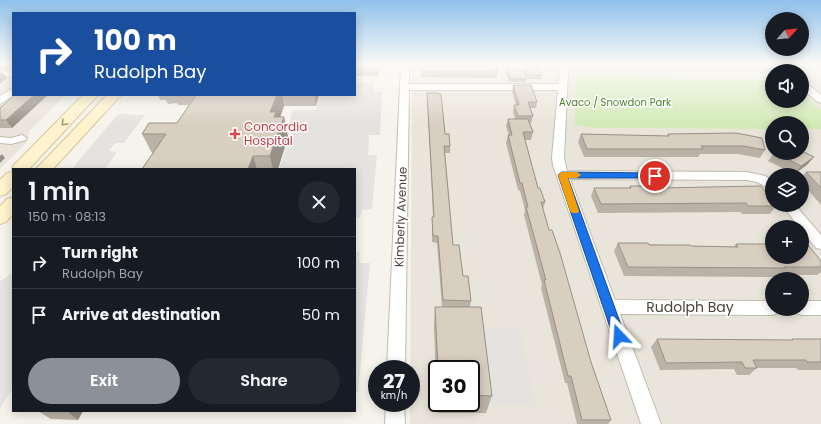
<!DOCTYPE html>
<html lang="en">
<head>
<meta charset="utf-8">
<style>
	body { margin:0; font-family:Poppins,sans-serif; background:#242831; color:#f1f3f6; height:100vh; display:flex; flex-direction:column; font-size:15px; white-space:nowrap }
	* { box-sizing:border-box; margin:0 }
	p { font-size:13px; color:#9ea1a6 }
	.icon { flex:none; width:22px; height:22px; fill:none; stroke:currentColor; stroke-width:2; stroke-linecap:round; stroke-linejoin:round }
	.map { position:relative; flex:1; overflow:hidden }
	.drawer { position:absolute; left:12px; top:168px; width:344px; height:244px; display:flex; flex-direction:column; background:#171b24; border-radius:0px; box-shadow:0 2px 10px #0003 }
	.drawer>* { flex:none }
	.hud { position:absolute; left:12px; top:12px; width:344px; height:84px; border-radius:0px; box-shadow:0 2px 10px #0003; background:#1a4fa0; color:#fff; overflow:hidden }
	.needle { width:26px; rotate:63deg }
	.controls { position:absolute; left:765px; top:12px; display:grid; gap:8px }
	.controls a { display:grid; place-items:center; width:44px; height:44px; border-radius:50%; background:#171b24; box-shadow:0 2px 10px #0003; font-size:20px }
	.speed { position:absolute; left:368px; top:360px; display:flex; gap:8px; font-size:20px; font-weight:700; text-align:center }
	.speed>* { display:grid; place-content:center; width:52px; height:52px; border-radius:50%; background:#171b24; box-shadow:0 2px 10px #0003; line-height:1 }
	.speed small { font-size:10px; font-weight:400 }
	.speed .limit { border:2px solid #111; border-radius:6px; background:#fff; color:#111 }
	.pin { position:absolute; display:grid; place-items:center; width:34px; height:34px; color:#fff; margin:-17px; border:2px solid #fff; border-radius:50%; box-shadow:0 1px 4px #0007 }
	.me { position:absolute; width:44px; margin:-22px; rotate:340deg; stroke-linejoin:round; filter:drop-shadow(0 0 3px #0008) }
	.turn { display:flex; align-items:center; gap:14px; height:84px; padding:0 16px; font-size:18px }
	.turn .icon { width:52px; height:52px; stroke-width:2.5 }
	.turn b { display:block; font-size:28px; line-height:34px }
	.round { display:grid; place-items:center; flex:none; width:42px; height:42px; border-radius:21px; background:#242831 }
	.head { display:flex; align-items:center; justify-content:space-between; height:68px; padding:0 16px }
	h1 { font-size:24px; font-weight:600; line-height:30px }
	.action { display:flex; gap:8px; margin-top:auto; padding:8px 16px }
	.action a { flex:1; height:46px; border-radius:24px; background:#8c9099; color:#fff; font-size:16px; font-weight:600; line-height:46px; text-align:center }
	.action a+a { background:#242831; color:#f1f3f6 }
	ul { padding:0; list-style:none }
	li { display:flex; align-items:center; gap:12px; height:52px; padding:0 16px; border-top:1px solid #363941 }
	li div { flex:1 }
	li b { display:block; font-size:15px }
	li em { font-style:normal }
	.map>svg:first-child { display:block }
	.residential { fill:#eae5da; fill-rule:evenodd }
	.green { fill:#d2eab5 }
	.parking { fill:#e5e3e0 }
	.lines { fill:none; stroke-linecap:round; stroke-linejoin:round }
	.minor-casing { stroke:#c2bbae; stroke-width:2 }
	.secondary-casing { stroke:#d6c79b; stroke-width:2 }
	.minor { fill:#fff; fill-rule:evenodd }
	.secondary { fill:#fff3cd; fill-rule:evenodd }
	.wall { fill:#bab2a6; fill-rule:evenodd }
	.shaded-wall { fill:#979187 }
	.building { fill:#d8cfc1; stroke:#979187 }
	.oneway { stroke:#9c937c }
	.route { fill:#1a73e8; stroke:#114b97 }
	.slow { fill:#f59e0b }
	.health-dot { fill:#e0444e; stroke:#fff; stroke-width:1.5 }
	.labels { text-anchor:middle; stroke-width:3; stroke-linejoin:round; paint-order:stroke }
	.far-park-label { font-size:10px; fill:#4a7f2a; stroke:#fff }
	.health-label { font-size:12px; fill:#be3a42; stroke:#fff; text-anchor:start }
	.street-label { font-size:12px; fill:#4b4439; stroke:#fff }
	.near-street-label { font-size:14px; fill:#4b4439; stroke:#fff }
</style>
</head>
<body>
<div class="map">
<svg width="821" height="424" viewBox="0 0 821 424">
	<rect width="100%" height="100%" fill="#f6f3ec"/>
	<g class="residential">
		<path d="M0 65H13V95H66L29 131 26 143 0 169Z"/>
		<path d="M412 65H821V110L802 94V71H772V80H706L579 74 598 128 772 129V153H802V129H821V424H410ZM772 175H802V205H772ZM772 227H802V257H772ZM772 279H802V309H772ZM437 369H471V403H437Z"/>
	</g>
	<path class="green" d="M579 74 706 80H772V101H802V94L821 110V129H802V123H772V129L598 128 577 125 575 123 576 75Z"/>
	<g class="parking">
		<path d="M355 82H374V92H382L380 135H369L368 155H377L372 209 362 210 360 218H355V169H279L291 135 292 131 287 130 293 110H316L321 95H355Z"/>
		<path d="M118 114 145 115 124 143H115L109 151 117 152 105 169H72Z"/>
		<path d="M355 252 360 253 359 260 361 263H370L358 392H355Z"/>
		<path d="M13 273V388L0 408V281Z"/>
		<path d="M480 328H520L535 406 488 405Z"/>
	</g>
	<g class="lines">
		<defs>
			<g id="minor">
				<path d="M401 65H409V84H558L560 72 557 65H566L568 72 564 158 567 171 747 172 765 176 772 180V190L757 182 747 180 570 179 615 300 772 301V309H779L778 313 772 315 620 314 661 424H641L553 165 552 158 558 90H409L405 369H387Z"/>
				<path d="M775 65H785L790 71H781Z"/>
				<rect x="0" y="71" width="13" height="6"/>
				<path d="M802 81 805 82 821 95V103L818 102 802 89Z"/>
				<path d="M13 88 14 95 0 104V96Z"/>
				<path d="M22 135 27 138 26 140 11 144 0 143V137L11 138Z"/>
				<path d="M782 205H795L821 235V249L816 248 802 231V227H799Z"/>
				<path d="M802 301H821V315H802L796 313 795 309H802Z"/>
				<path d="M386 403H404L405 424H385Z"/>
			</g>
			<g id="secondary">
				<path d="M83 95H98L29 169H13V171L12 169 14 165Z"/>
				<path d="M107 95H121L53 169H36Z"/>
				<path d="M13 172V187L6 194 0 196V180L7 173Z"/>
				<path d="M13 197V214L6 222 0 224V206L7 199Z"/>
			</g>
		</defs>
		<use href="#minor" class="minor-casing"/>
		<use href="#secondary" class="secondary-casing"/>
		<use href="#minor" class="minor"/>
		<use href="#secondary" class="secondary"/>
	</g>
	<g class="wall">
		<path d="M0 65H13V71L12 70H3Z"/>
		<path d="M355 65H379L378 76H355Z"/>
		<path d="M421 65 498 72 497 78 421 77Z"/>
		<path d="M527 65H539V66H538L542 75 541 79H528L524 70 525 66H528Z"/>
		<path d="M507 69 527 79 526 82H509L506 73Z"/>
		<path d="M513 85 537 102 536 108H530L533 116 531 123H529L533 132 531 140H525L538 188 545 202 543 209 549 230 591 362 611 420 608 424H577L567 383H565L541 288 542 285 524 215 525 210 520 191 518 190 506 143 508 135H509L506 126 508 119H515L513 112 514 105H516L512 92Z"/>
		<path d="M427 93 450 146V153H445L453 245 471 301 470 307 492 396 486 413H437L434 327 435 307H442L437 243 432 242V217H433ZM437 369H471V403H437Z"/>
		<path d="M158 95H319V96L316 106H284L280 117H284L288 137 278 169H142L153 153H152L142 134 177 123 189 105H178L177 103 168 104 166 100H160Z"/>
		<path d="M0 108 12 128H0Z"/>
		<path d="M736 133 765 150 760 158 738 154H700L698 157H584L578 142 581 134 667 136 668 134Z"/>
		<path d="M774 153H802L807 165 794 174 768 161Z"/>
		<path d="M806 172H821V205L802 183V177Z"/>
		<path d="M630 186 658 188 776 206 770 214H742L740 212 598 213 591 196 594 188H629Z"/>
		<path d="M618 243 691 246 734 247 736 244 821 261V272L817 275H778L777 277 624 276 614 251Z"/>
		<path d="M657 339 790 340 792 339H821V370H798L796 368H757L749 375H737L734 369 660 370 651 347Z"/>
		<path d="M38 411H83L78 420 51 419Z"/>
	</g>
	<g class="shaded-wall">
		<path d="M9 65H13V71Z"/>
		<path d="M378 65H379L378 76Z"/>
		<path d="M2 71 7 78 0 84V73Z"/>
		<path d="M34 95H48L12 128 6 120Z"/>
		<path d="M277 95H282L284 106 278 123 284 117 288 137 278 169H273L270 156V112Z"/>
		<path d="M315 95H319L316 106Z"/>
		<path d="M2 154 5 158 0 163V156Z"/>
		<path d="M253 156 257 169H248Z"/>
		<path d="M814 157 807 165 794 174 801 166Z"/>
		<path d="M67 411H83L78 420Z"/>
	</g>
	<g class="building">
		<path d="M421 65H496L498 72 421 71Z"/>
		<path d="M525 66H537L542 75H529Z"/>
		<path d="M507 69 524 71 527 79H510Z"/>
		<path d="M513 85H531L537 102H528L533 116H518L514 105H519Z"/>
		<path d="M427 93H438V94H441L445 134H449L450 146H444L453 245H459L463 276H468L471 301 443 300 438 236H433L432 217H434Z"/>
		<path d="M15 95H34L6 120H0V108Z"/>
		<path d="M196 95H277L270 112H276L274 117H284L270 156H253L248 169H142L166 134H142L149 123H177Z"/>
		<path d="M508 119H528L533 132H523L538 188H540L545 202H541L549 230H552L560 253 591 362 611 420H582L571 376H568L544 280H546L526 207H528L522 183H520L508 135H512Z"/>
		<path d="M736 133 762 138 765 150 743 146H701L703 149H587L581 134 669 136 668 134Z"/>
		<path d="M802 151 814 157 801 166 775 153H802Z"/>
		<path d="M806 172H821V188Z"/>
		<path d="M630 186H657L658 188 761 186 772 200V205H776V206H748L746 203 601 204 594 188H631Z"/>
		<path d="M618 243H648L649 245H690L691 246 738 247 736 244H772V257H802V245H808L821 261V267H784L785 268 628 267Z"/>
		<path d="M435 307H481L492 396 471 395V369H438Z"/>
		<path d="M657 339 793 340 792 339H821V362H807L806 360H753L757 368H745L742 362 666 363Z"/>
	</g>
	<defs><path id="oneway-chevron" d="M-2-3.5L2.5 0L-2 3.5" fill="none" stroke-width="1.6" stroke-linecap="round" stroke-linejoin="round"/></defs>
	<use class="oneway" href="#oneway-chevron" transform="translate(64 123) rotate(134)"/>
	<linearGradient id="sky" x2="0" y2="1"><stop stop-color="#8fc1ec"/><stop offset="0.52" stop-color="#fbfaf6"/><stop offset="1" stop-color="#fbfaf6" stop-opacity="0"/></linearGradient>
	<rect width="821" height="125" fill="url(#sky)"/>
	<path class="route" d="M562 172 655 173 659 176 655 178H568L625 336 623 340 619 341 615 340 613 336 558 175Z"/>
	<path class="slow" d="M562 172H577L581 175 577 178H568L579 211 578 213H572L570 211 558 175Z"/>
	<path class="health-dot" d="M233 128h4v4h4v4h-4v4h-4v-4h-4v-4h4z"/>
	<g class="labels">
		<g class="far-park-label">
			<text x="615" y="106">Avaco / Snowdon Park</text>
		</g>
		<g class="health-label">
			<text x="244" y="131">Concordia<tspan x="244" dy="14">Hospital</tspan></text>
		</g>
		<g class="street-label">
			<text transform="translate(401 217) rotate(-88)" y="4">Kimberly Avenue</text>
		</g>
		<g class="near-street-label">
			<text x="690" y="312">Rudolph Bay</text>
		</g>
	</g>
</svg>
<div class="controls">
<a><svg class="needle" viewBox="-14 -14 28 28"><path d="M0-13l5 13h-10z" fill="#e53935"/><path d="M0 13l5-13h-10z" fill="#9ea1a6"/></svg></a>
<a><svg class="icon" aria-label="sound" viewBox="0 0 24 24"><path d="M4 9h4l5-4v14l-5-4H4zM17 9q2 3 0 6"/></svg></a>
<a><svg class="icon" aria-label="search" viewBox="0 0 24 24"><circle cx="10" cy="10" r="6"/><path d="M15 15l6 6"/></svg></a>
<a><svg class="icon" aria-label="layers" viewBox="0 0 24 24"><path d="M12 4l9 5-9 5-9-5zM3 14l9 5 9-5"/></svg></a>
<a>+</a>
<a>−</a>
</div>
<div class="speed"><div>27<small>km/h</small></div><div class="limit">30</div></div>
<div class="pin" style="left:655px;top:176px;background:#d93025"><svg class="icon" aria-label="arrive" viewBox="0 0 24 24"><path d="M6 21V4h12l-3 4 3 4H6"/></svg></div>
<svg class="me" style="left:619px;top:336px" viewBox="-20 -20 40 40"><path d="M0-17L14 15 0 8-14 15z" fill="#1a73e8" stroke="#fff" stroke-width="4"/></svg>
<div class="hud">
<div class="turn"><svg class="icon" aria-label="right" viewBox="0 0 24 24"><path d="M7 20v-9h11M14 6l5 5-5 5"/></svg><div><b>100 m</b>Rudolph Bay</div></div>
</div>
<section class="drawer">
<div class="head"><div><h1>1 min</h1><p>150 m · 08:13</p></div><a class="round"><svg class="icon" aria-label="close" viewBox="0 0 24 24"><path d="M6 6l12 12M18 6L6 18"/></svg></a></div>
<ul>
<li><svg class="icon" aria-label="right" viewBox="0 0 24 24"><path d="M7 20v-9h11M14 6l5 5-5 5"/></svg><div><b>Turn right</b><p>Rudolph Bay</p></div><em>100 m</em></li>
<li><svg class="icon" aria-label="arrive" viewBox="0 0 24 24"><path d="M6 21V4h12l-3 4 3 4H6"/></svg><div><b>Arrive at destination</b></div><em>50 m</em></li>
</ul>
<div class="action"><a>Exit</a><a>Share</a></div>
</section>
</div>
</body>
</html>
